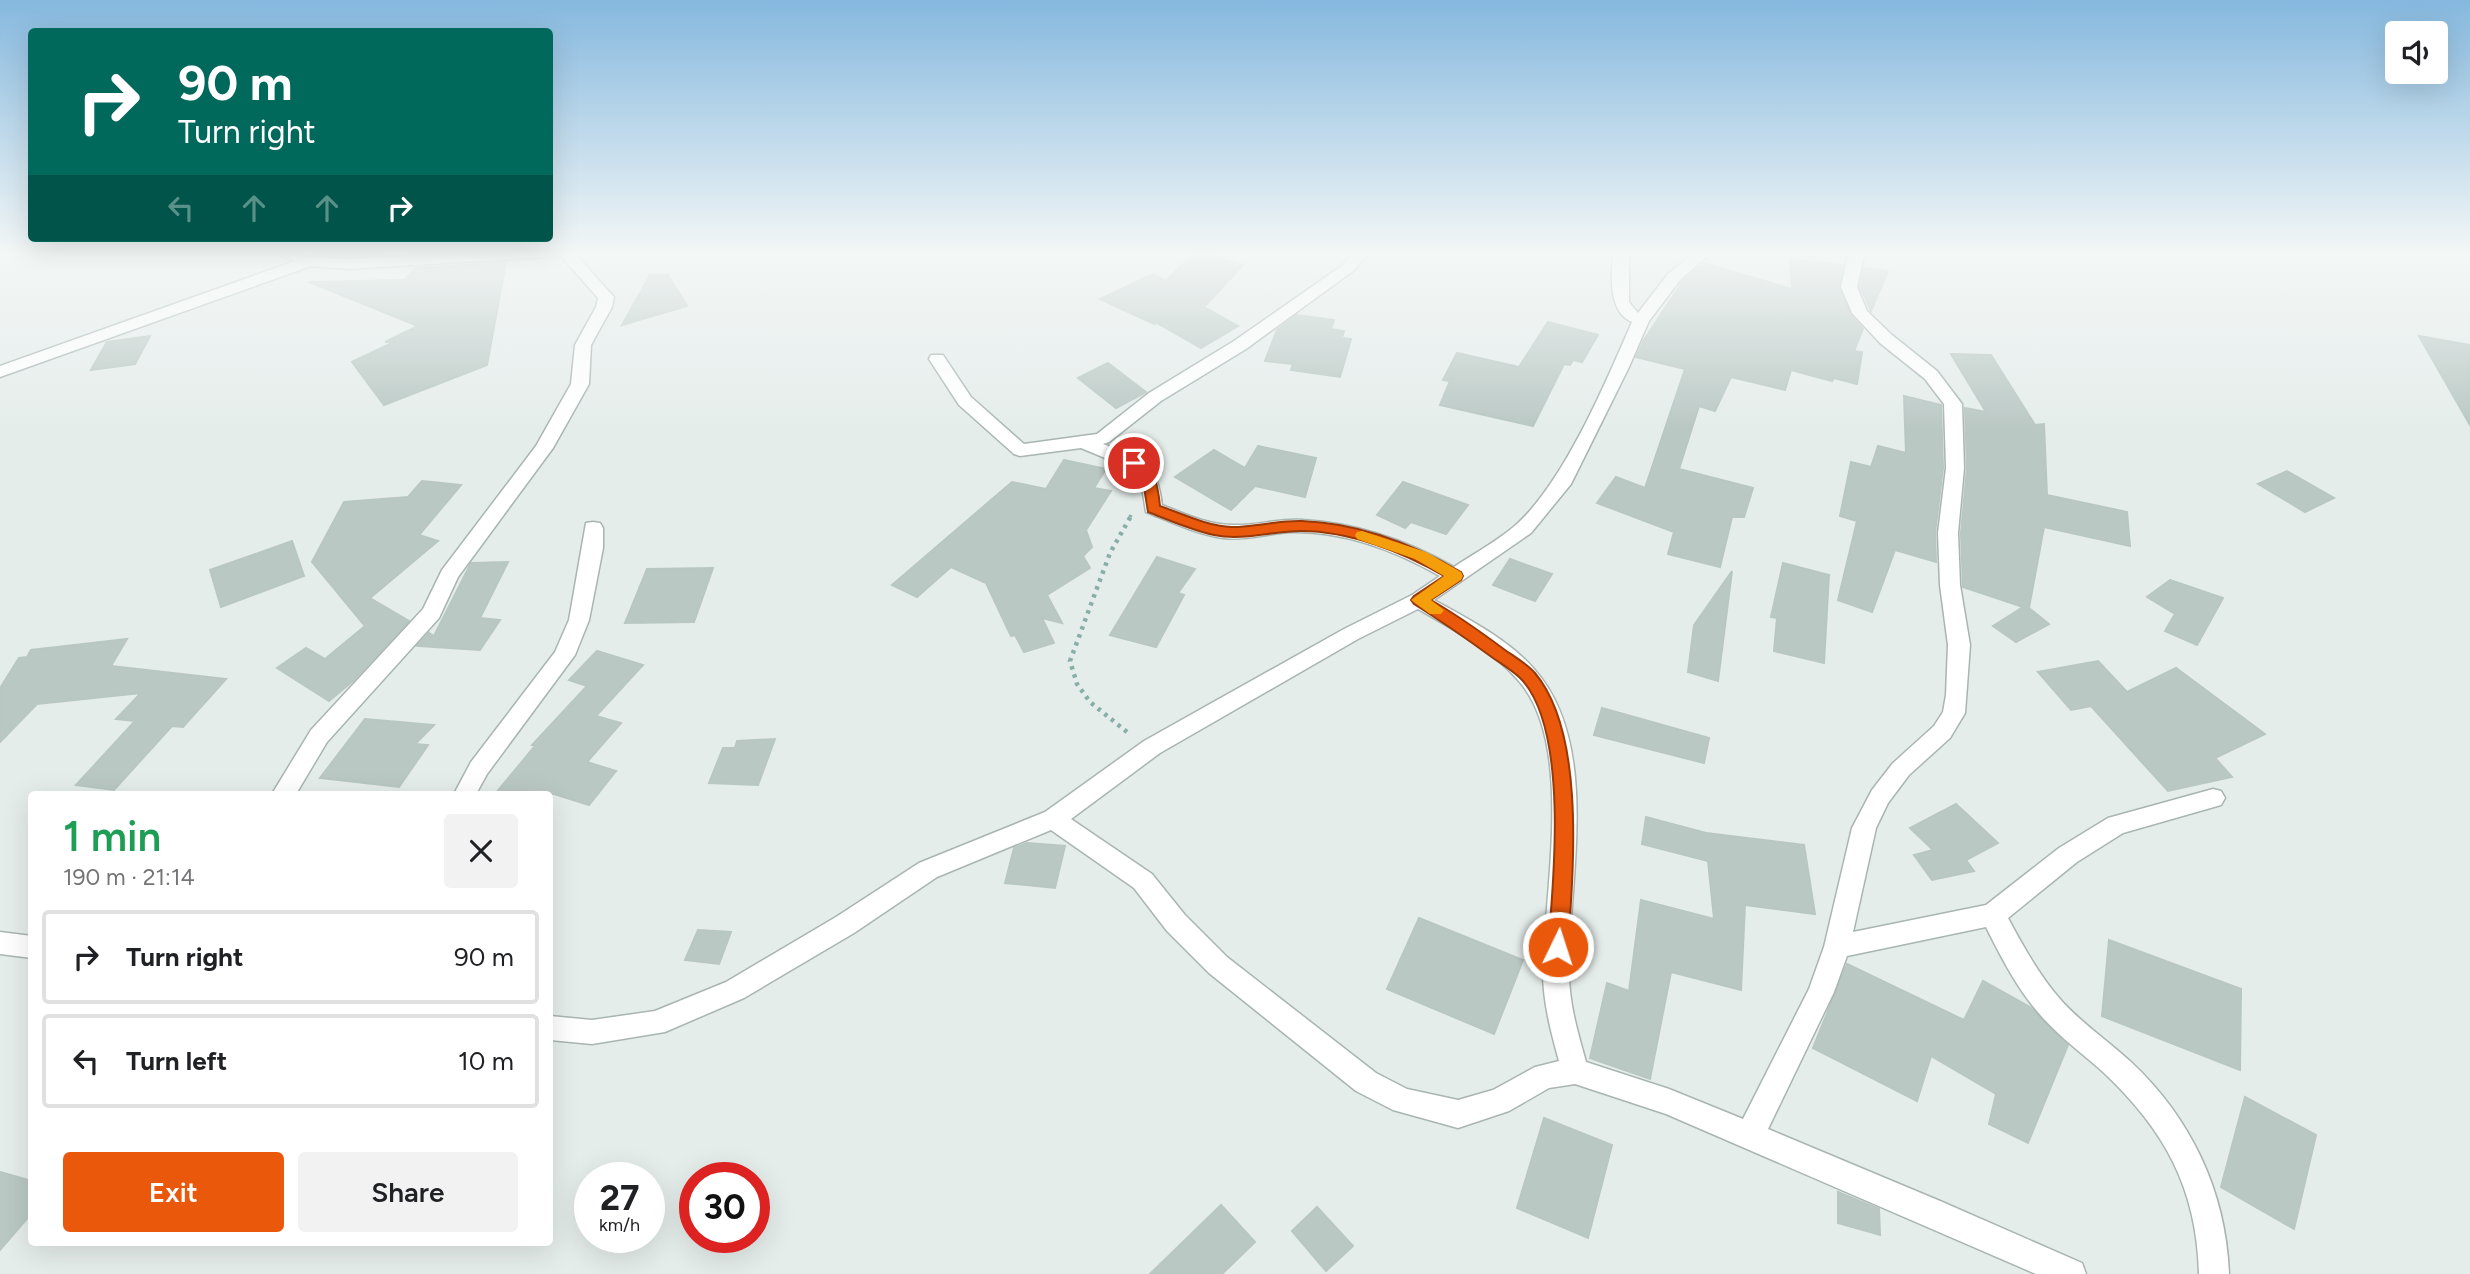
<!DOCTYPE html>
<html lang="en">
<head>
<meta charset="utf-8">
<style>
	body { margin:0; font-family:Figtree,sans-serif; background:#f2f2f2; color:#202124; height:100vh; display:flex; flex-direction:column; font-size:26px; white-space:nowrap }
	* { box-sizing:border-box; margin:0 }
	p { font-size:23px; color:#757577 }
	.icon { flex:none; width:38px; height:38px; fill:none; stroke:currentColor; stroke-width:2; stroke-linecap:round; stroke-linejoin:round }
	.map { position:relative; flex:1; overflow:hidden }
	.panel { position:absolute; left:28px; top:791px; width:525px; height:455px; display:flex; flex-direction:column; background:#fff; border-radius:7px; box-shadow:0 7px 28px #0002 }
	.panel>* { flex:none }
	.banner { position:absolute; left:28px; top:28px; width:525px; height:214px; border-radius:7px; box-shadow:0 7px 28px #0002; background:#00695c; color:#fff; overflow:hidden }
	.fabs { position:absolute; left:2385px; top:21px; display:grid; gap:14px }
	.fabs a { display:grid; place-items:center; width:63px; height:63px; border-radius:7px; background:#fff; box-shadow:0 7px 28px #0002; font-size:35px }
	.speed { position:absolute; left:574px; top:1162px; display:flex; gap:14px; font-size:35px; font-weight:700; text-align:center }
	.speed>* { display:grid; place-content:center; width:91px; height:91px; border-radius:50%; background:#fff; box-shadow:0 7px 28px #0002; line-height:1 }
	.speed small { font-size:18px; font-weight:400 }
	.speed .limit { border:10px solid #d22; background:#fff; color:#111 }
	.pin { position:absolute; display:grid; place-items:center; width:60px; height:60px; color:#fff; margin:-30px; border:4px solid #fff; border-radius:50%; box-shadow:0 2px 7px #0007 }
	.me { position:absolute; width:77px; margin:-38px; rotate:4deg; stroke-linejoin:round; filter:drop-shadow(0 0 5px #0008) }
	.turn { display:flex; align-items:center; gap:24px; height:147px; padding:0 35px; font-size:32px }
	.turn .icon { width:91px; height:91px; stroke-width:2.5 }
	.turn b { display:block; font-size:49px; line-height:60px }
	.lanes { display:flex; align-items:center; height:66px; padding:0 35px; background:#0003; justify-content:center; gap:35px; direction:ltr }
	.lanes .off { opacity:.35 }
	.round { display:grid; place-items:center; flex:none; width:74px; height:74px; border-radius:7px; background:#f2f2f2 }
	.overview { display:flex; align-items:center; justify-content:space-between; height:119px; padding:0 35px }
	h1 { font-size:42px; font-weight:600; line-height:52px; color:#1e9e55 }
	.primary-button { display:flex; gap:14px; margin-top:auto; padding:14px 35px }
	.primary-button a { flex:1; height:80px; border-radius:7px; background:#ea580c; color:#fff; font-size:28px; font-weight:600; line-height:80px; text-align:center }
	.primary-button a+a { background:#f2f2f2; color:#202124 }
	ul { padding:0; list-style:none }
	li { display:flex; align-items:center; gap:21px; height:94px; margin:0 14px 10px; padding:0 21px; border:4px solid #e0e0e0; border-radius:7px }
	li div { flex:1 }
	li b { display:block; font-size:26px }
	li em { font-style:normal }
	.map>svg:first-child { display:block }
	.building { fill:#bac8c4; stroke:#b8c7c2; stroke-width:2 }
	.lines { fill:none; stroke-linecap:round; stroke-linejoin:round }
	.minor-casing { stroke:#a8b5b3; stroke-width:3 }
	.path-far1 { stroke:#87afa8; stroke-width:3.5; stroke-dasharray:2.5 4.5; stroke-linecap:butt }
	.path { stroke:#87afa8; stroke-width:4.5; stroke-dasharray:3.5 5; stroke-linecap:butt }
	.minor { fill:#fff; fill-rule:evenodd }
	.route { fill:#ea580c; stroke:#983908; stroke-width:2 }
	.slow { fill:#f59e0b }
</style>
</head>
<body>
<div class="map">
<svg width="2470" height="1274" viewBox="0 0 2470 1274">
	<rect width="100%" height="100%" fill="#e5edeb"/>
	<g class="building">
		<path d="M1195 252 1243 265 1204 307 1238 326 1201 348 1157 323 1154 324 1100 299 1153 274 1166 281Z"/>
		<path d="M1790 259 1843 265 1839 288 1850 314 1863 329 1854 351 1862 352 1857 384 1834 378 1832 381 1791 370 1785 390 1731 377 1715 411 1699 406 1679 469 1753 488 1744 517H1732L1720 567 1668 554 1674 532 1597 503 1616 477 1645 488 1685 369 1636 357 1644 340 1683 281 1703 263 1792 289Z"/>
		<path d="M506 262 487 365 384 405 352 362 394 342H385L418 326 309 282 405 280 415 268Z"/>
		<path d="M1864 268 1888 271 1871 311 1860 287Z"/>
		<path d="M650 275H668L687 306 622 325Z"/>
		<path d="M1296 315 1334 320 1331 329 1344 331 1342 338 1351 339 1340 377 1291 370 1293 364 1265 361 1277 330Z"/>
		<path d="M1548 322 1598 335 1582 362 1573 360 1570 365 1564 364 1533 426 1440 405 1450 381 1443 380 1457 353 1519 367Z"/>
		<path d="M150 336 135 364 91 370 107 342Z"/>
		<path d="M2419 336 2470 345V425Z"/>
		<path d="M1951 354 1991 355 2035 425 2044 424 2047 495 2127 512 2130 546 2044 527 2029 608 2049 624 2016 642 1993 626 2023 607 1963 587 1961 533 1967 468 1965 408 1986 412Z"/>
		<path d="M1108 363 1146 392 1116 408 1078 378Z"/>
		<path d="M1904 396 1941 405 1943 468 1935 533 1936 562 1895 550 1872 612 1838 600 1857 521 1840 516 1851 462 1871 467 1878 446 1906 453Z"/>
		<path d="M1258 446 1316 458 1305 497 1255 486 1231 510 1175 477 1214 450 1245 468Z"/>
		<path d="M1064 460 1106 469 1094 488 1111 491 1086 530 1092 547 1083 556 1090 568 1047 595 1062 623 1042 618 1054 643 1024 652 1015 635 1011 636 986 583 951 567 917 597 892 585 1012 482 1046 489Z"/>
		<path d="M2287 471 2334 498 2305 512 2258 484Z"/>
		<path d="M422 481 461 485 419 535 438 541 370 598 409 621 354 680 329 701 277 668 306 648 325 659 365 626 312 562 344 502 408 497Z"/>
		<path d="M1403 482 1468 505 1446 534 1411 522 1405 528 1377 515Z"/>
		<path d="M292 541 304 576 221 607 210 570Z"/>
		<path d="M1157 557 1195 569 1178 593 1184 595 1156 647 1110 635Z"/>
		<path d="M1510 559 1552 574 1535 601 1493 585Z"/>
		<path d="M508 562 480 618 500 620 480 650 417 646 429 633 434 636 471 563Z"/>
		<path d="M1783 563 1829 575 1824 663 1774 651 1777 618 1771 617Z"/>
		<path d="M713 568 694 622 625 623 647 569Z"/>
		<path d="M1732 571 1718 681 1688 672 1694 625Z"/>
		<path d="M2170 580 2223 598 2197 645 2165 631 2175 614 2147 597Z"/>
		<path d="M127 639 111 666 226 679 183 727 172 726 114 790 76 785 135 721 116 719 141 693 37 704 0 742V688L19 658 27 657 31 650Z"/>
		<path d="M597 651 643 665 596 716 621 723 587 762 616 771 589 805 554 794H495L535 746 532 745 587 686 569 680Z"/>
		<path d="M2098 661 2127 692 2176 668 2265 734 2215 758 2232 777 2168 791 2091 706 2071 710 2038 672Z"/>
		<path d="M1602 708 1709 738 1704 763 1594 735Z"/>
		<path d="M365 719 434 725 415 744 428 745 399 787 320 778Z"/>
		<path d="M775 739 758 785 709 783 723 748H735L737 741Z"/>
		<path d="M1956 804 1998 843 1966 860 1974 871 1932 880 1914 855 1933 850 1910 828Z"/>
		<path d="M1646 817 1706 833 1804 845 1815 914 1745 905 1741 990 1671 972 1650 1079 1590 1058 1607 983 1629 991 1641 900 1714 919 1708 861 1642 844Z"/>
		<path d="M1027 843 1065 846 1055 888 1005 883 1014 848Z"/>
		<path d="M1419 918 1523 960 1494 1034 1387 989Z"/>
		<path d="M698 930 731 932 719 964 685 960Z"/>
		<path d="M2109 940 2241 989 2240 1070 2102 1016Z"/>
		<path d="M1847 964 1964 1020 1983 981 2030 1007 2068 1045 2028 1143 1989 1124 1996 1094 1931 1056 1917 1101 1813 1048Z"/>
		<path d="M2245 1097 2316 1135 2294 1229 2221 1187Z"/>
		<path d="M1544 1118 1612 1145 1588 1238 1517 1208Z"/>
		<path d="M0 1172 32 1181V1213L0 1250Z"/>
		<path d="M1838 1192 1879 1209 1880 1235 1838 1223Z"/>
		<path d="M1221 1205 1255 1242 1222 1274H1150Z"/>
		<path d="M1317 1207 1353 1246 1326 1271 1292 1231Z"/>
	</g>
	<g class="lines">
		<defs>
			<g id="minor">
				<path d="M272 251H295L312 257 348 259 495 251H582L576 255 614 297 612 307 591 345 589 384 553 448 458 577 439 618 327 742 296 794H272L311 730 423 609 442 570 536 446 571 384 575 345 596 307 598 298 561 256 348 269 311 266 0 377V366L295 261Z"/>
				<path d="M1355 251H1371L1353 271 1246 349 1161 401 1109 442 1103 444C1141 459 1157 460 1162 505 1185 514 1208 525 1233 525 1257 526 1279 518 1303 520 1356 523 1408 541 1454 567 1475 553 1499 540 1517 524 1565 480 1606 382 1632 322 1607 311 1612 275 1613 251H1629V302L1638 313 1668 274 1696 251H1713L1680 280 1649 321 1629 367 1571 484 1531 533 1434 600C1468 619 1508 639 1534 669 1602 745 1568 881 1569 973 1569 1004 1578 1033 1586 1062L1669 1089 1743 1119 1809 989 1824 947 1852 828 1872 790 1893 763 1934 726 1943 712 1946 695 1948 645 1940 585 1938 533 1946 468 1944 404 1925 379 1880 343 1852 313 1841 287 1849 251H1865L1857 287 1867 311 1892 335 1937 371 1962 404 1964 468 1958 533 1960 585 1970 645 1965 713 1950 738 1909 775 1888 803 1876 828 1853 932 1986 905 2059 848 2108 818 2213 789 2221 791 2225 798 2221 805 2123 833 2077 862 2008 918C2023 946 2039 975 2060 999 2080 1022 2108 1041 2131 1062 2191 1118 2226 1192 2229 1274H2199C2197 1189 2165 1130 2103 1072 2083 1054 2061 1038 2043 1018 2019 992 2002 959 1986 927L1847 956 1834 992 1768 1129 1940 1201 2082 1263 2086 1274H2036L1666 1114 1575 1084 1549 1088 1509 1111 1458 1128 1393 1110 1356 1091 1209 973 1167 931 1134 888 1051 830 937 877 854 933 744 998 665 1032 592 1044 550 1040V1016L592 1020 655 1011 726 982 836 917 919 863 1045 812 1144 741 1344 629 1412 595 1440 576C1396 551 1344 531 1292 532 1269 533 1246 541 1223 538 1196 534 1171 522 1146 512L1141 481 1127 467 1081 448 1020 456 1014 454 959 405 929 359 931 355H943L971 397 1024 444 1097 434 1149 393 1234 341 1343 265ZM1418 609C1453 629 1492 650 1518 680 1575 743 1544 892 1543 972 1543 1002 1551 1032 1559 1061L1535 1067 1493 1090 1458 1100 1407 1089 1376 1073 1227 957 1185 915 1152 874 1071 819 1160 753 1358 639Z"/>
				<path d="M593 522 600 523 603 528V548L589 620 575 655 487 774 476 794H454L471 762 555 652 569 620 586 523Z"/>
				<path d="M0 932 32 936V958L0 954Z"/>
			</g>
		</defs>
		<use href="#minor" class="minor-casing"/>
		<path class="path-far1" d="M1130 517 1131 515"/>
		<path class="path" d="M1127 732 1090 702 1077 684 1070 661 1110 553 1131 516"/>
		<use href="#minor" class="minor"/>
	</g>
	<linearGradient id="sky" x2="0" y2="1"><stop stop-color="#85b8de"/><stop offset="0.59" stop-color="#f3f7f6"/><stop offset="1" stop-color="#f3f7f6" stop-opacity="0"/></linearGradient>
	<rect width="2470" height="429" fill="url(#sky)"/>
	<path class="route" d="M1134 458C1155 465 1158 486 1160 506 1183 514 1207 526 1232 527 1256 527 1279 520 1302 521 1358 523 1413 544 1461 572L1463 576 1461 580 1431 600C1457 615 1481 632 1505 650 1515 657 1527 664 1535 673 1586 734 1573 871 1568 947L1565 953 1558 956 1551 953 1548 947C1554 880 1568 733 1523 681 1515 672 1503 665 1493 658 1467 639 1441 621 1414 604L1411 600 1414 596 1444 576C1403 552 1349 531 1301 531 1272 531 1243 541 1214 535 1191 530 1169 520 1148 512L1143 481 1127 463Z"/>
	<path class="slow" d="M1362 531 1426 552 1461 572 1463 576 1461 580 1431 600 1444 610 1441 614H1430L1411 600 1444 576 1415 559 1357 539 1355 535 1357 532Z"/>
</svg>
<div class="fabs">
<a><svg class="icon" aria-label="sound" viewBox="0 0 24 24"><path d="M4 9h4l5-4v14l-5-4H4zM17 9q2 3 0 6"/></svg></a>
</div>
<div class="speed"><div>27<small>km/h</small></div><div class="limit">30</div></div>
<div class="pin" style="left:1134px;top:463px;background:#d93025"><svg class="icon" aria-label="arrive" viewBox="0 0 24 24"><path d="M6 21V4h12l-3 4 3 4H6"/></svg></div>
<svg class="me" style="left:1558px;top:947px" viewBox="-20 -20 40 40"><circle r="17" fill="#ea580c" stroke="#fff" stroke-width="3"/><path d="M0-11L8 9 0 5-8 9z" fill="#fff"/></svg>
<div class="banner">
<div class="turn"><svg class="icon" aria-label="right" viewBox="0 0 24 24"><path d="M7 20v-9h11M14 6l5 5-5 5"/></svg><div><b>90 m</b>Turn right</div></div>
<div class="lanes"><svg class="icon off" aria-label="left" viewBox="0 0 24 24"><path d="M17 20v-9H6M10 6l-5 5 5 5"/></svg><svg class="icon off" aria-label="ahead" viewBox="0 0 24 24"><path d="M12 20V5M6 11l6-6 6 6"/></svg><svg class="icon off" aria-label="ahead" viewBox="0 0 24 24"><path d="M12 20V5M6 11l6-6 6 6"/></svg><svg class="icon" aria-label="right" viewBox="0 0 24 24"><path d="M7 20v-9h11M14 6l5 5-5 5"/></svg></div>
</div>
<section class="panel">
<div class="overview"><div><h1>1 min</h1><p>190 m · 21:14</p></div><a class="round"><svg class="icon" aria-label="close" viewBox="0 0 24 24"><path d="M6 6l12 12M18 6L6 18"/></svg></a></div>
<ul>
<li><svg class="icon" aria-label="right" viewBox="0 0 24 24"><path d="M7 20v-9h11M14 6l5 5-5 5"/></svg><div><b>Turn right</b></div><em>90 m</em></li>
<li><svg class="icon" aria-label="left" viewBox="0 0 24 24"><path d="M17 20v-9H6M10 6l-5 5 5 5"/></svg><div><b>Turn left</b></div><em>10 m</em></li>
</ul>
<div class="primary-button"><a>Exit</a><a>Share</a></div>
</section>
</div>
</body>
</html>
